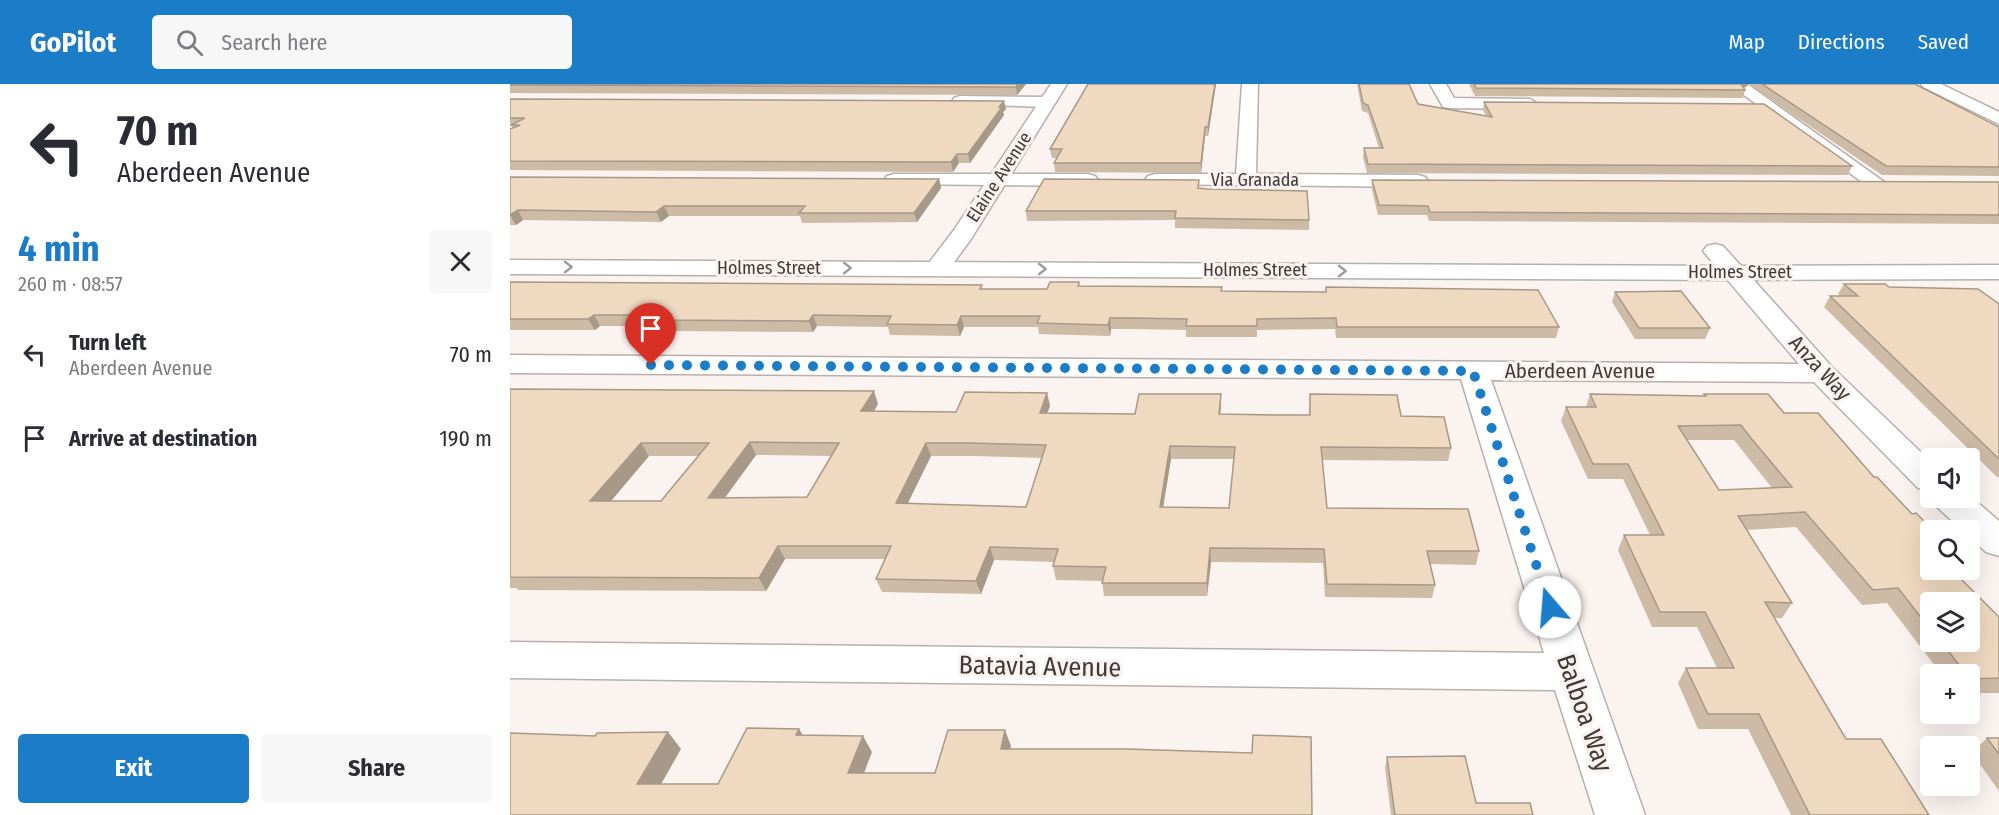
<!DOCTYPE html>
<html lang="en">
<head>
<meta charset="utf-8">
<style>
	body { margin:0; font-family:"Fira Sans Condensed",sans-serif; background:#f7f7f7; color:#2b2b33; height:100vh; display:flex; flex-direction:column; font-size:22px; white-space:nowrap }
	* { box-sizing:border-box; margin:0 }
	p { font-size:20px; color:#7c7c81 }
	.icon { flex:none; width:33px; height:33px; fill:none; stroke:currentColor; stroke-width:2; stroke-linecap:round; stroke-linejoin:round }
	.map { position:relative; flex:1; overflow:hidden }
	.side { display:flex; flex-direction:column; background:#fff; width:510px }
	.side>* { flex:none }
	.hud { background:#fff; color:#2b2b33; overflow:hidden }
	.fabs { position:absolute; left:1410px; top:364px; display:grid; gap:12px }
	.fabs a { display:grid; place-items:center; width:60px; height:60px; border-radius:6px; background:#fff; box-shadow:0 6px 24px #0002; font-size:30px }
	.pin { position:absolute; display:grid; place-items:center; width:51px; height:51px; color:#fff; margin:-62px -26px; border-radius:50% 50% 50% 0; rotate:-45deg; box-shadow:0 0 6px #0007 }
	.pin .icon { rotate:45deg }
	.me { position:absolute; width:66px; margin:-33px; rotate:342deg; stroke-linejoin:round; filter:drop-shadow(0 0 4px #0008) }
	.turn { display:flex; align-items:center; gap:21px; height:126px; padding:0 18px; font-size:27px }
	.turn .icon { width:78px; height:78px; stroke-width:2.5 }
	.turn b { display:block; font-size:42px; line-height:51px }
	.round { display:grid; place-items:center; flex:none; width:63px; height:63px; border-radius:6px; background:#f7f7f7 }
	.summary { display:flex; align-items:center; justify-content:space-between; height:102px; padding:0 18px }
	h1 { font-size:36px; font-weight:700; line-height:45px; color:#1b7cc8 }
	.action { display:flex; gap:12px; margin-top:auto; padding:12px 18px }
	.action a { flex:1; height:69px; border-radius:6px; background:#1b7cc8; color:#fff; font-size:24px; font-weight:700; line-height:69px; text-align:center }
	.action a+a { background:#f7f7f7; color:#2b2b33 }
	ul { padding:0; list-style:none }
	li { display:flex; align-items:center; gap:18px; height:84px; padding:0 18px }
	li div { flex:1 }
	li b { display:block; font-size:22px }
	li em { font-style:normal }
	header { display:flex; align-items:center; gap:36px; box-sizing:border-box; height:84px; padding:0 30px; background:#1b7cc8; color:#fff }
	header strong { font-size:28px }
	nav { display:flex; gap:33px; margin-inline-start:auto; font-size:21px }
	.search { width:420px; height:54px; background:#f7f7f7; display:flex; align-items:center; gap:15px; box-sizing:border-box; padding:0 21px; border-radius:6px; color:#7c7c81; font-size:22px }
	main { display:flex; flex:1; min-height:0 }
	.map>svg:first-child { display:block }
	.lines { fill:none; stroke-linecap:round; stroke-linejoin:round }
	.minor-casing { stroke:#b7b0ad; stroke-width:3 }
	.tertiary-casing { stroke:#b7b0ad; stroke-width:3 }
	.secondary-casing { stroke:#b7b0ad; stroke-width:3 }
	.minor { fill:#fff; fill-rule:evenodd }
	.tertiary { fill:#fff; fill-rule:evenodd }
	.secondary { fill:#fff; fill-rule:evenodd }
	.wall { fill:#cebba6; fill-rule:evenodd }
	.shaded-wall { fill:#a89887 }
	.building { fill:#f0d9c1; stroke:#a89887; stroke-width:1.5; fill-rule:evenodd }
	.oneway { stroke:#9e9d9c }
	.route { stroke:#1b7cc8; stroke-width:10; stroke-dasharray:0 18 }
	.labels { text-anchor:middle; stroke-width:6; stroke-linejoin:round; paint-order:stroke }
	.far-street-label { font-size:18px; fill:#3e3b3a; stroke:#fbf3f0 }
	.street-label { font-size:21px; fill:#3e3b3a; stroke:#fbf3f0 }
	.near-street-label { font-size:26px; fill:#3e3b3a; stroke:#fbf3f0 }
</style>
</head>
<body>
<header>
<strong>GoPilot</strong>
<div class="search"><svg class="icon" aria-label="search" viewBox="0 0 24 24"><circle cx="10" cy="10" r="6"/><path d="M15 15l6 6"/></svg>Search here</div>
<nav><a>Map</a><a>Directions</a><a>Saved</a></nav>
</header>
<main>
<section class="side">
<div class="hud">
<div class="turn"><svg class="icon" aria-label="left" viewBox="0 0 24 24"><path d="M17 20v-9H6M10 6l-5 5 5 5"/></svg><div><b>70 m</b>Aberdeen Avenue</div></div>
</div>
<div class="summary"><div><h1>4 min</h1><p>260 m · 08:57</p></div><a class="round"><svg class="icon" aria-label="close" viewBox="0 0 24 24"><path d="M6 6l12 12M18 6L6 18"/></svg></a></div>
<ul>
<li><svg class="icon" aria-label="left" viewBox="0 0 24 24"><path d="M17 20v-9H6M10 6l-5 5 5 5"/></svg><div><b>Turn left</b><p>Aberdeen Avenue</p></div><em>70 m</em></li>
<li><svg class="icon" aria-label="arrive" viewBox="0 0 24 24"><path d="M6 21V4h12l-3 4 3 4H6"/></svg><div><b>Arrive at destination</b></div><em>190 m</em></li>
</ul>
<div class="action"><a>Exit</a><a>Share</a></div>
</section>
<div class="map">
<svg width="1489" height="731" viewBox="0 0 1489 731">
	<rect width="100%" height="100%" fill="#fbf3f0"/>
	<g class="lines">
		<defs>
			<g id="minor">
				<path d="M732 0H748L746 90 908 91 915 93 918 97 915 101 908 103 638 100 635 96 638 92 645 90H726Z"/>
				<path d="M920 0H936L944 14 1020 15 1028 20 1020 25 939 24 933 23Z"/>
				<path d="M1219 0H1237L1377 100 1374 104H1360Z"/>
				<path d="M1411 0H1431L1489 28V40L1413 3Z"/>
				<path d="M450 12 538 13 546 18 538 23 444 20 442 17 444 14Z"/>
				<path d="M384 90H578L585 92 588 96 585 100 578 102 377 100 374 96 377 92Z"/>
				<path d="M1205 160 1213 162 1322 283 1420 377V407L1408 404 1304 298 981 296 1135 731H1085L1045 606 0 594V558L1034 569 951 295 0 289V271L1289 280 1193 167 1197 162Z"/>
				<path d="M1460 412 1489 437V472L1476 468 1460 453V447H1453L1427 423 1421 414Z"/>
			</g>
			<path id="tertiary" d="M541 0H557L461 155 436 189 427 191 418 189 415 184 444 146Z"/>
			<path id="secondary" d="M0 176 1224 182 1489 181V195L1224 196 0 190Z"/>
		</defs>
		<use href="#minor" class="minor-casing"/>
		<use href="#tertiary" class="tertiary-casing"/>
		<use href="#secondary" class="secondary-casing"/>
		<use href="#minor" class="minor"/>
		<use href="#tertiary" class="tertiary"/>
		<use href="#secondary" class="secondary"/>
	</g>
	<g class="wall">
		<path d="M0 0H516L507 11 0 9Z"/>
		<path d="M578 0H706L698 52H695L691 89 545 88 544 79 547 74H542L540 65Z"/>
		<path d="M847 0H899L908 20 976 32 973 26 974 18 1342 82 1338 91 857 89 853 73 854 64H869L858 29 852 27Z"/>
		<path d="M959 0H1405L1489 43V92L1372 91 1239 1 1234 4 1235 6 1233 14 965 12Z"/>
		<path d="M0 15 496 25 493 28 494 31 460 79H449L443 88 0 86V45L3 44 2 42H0Z"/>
		<path d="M0 93 429 95 431 104 407 138 292 139 290 132H159L151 138 13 136 6 141H0Z"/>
		<path d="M862 96 1489 98V140L919 137 917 131H868L862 106Z"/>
		<path d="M689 104 799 136V146L665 144V136L517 137 516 127Z"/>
		<path d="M0 198 473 205H537L569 198 570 202 712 203V207L815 208 816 203 1049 243 1046 254H826L825 245 747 246V253H676V246L622 245H601L600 252 529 250 528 243H454L450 252 380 251 378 243 307 242 303 248 160 247 158 242H90L85 246H0Z"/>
		<path d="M1334 200 1379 203 1489 220V393H1487L1314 223 1320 212H1330L1328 210Z"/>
		<path d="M1105 208 1200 244 1195 255H1125L1102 218Z"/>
		<path d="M0 305 368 320 364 328H446L537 309 540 322 537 329 625 330 711 322 710 330 799 331 800 310 891 332 941 364 938 377 812 376 817 424 969 467 966 481 920 480 925 501 922 514 815 513 813 479 701 478 697 512H594L592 497 546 496 543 482 544 478 484 476 471 510 372 508 366 495 375 475H275L256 507 8 506 7 504H0ZM246 371 322 372 297 413 215 414ZM139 372H188L151 417H101ZM421 372H462L532 374 516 423 397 420ZM661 375H724L719 424 653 423Z"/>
		<path d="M1080 310 1193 312 1194 310 1274 329 1364 393 1420 447V486L1489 533V609H1460V591H1432L1377 519 1352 521 1286 443 1236 446 1282 519 1272 534H1264L1336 655 1419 731H1281L1238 645H1188L1168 599 1176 584H1207L1187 543H1142L1108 466 1114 451H1140L1113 395H1078L1051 337 1056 323H1076ZM1177 356H1224L1262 404 1209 406ZM1420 519 1460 558H1420Z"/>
		<path d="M1477 654H1489V707L1462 669Z"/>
		<path d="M877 673 966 719 1023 731H881L875 684Z"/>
	</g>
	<g class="shaded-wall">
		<path d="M508 0H516L507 11 506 3Z"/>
		<path d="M705 0H706L698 52V43Z"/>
		<path d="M1231 0H1239L1231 6Z"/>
		<path d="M494 17 496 25 493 28 494 31 460 79 458 70Z"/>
		<path d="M695 43V52L691 89V79Z"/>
		<path d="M447 70 449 79 443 88 441 78Z"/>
		<path d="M429 95 431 104 407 138 404 129Z"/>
		<path d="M154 122 159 132 151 138 146 128Z"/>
		<path d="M8 126 13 136 6 141 0 131Z"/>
		<path d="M84 231 90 242 85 246 78 235Z"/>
		<path d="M303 231 307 242 303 248 299 237Z"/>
		<path d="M451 232 454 243 450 252 447 241Z"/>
		<path d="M600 234 601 245 600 252 598 241Z"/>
		<path d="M364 307 368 320 356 340 351 327Z"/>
		<path d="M537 309 540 322 532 342 530 329Z"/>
		<path d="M711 310V322L709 343V330Z"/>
		<path d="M240 358 246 371 205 427 198 414Z"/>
		<path d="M131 359 139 372 89 431 80 417Z"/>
		<path d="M416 359 421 372 391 433 386 419Z"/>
		<path d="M660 362 661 375 651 436 650 423Z"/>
		<path d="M268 462 275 475 256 507 249 494Z"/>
		<path d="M480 463 484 476 471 510 466 497Z"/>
		<path d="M700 464 701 478 697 512V499Z"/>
		<path d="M289 645 299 661 286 651Z"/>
		<path d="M495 646 501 662 497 681 491 665Z"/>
		<path d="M158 648 171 665 142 716 127 700Z"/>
		<path d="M353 652 362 668 348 705 338 689Z"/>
	</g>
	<g class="building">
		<path d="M0 0H508L506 3 0 1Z"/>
		<path d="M578 0H705L698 43H695L691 79H544L552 65H540Z"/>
		<path d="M849 0H899L908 20 982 33 974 18 1254 20 1342 82 858 80 854 64H873L858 21 853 19Z"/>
		<path d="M964 0H1231L1235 6 966 4Z"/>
		<path d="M1252 0H1405L1489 43V83L1376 82Z"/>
		<path d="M0 15 494 17 489 23H492L458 70H447L441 78 0 77V45L10 41H1L15 34H0Z"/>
		<path d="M0 93 429 95 404 129H289L295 122H154L146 128 8 126 0 131Z"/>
		<path d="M534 95 689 96 688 104 697 105 797 107 799 136 665 134 666 127H516Z"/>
		<path d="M862 96 1489 98V131L920 128 918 122 869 121Z"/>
		<path d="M0 198 472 201 470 205H537L540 198H569L568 202 712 203 711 207 816 208V203L1028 206 1049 243H827L826 234 747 235V242H676L677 235 621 234H600L598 241 527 239 530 232H451L447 241 377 240 381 232 303 231 299 237 155 236 161 231H84L78 235H0Z"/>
		<path d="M1334 200H1375L1379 203 1468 205 1489 220V375L1320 212H1348Z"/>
		<path d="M1171 207 1200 244H1129L1105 208Z"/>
		<path d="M0 305 364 307 351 327 446 328 455 308 537 309 530 329 625 330 629 310H711L709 330 763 331H800V310L887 311 891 332 934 333 941 364 811 363 817 424 958 425 969 467H917L925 501 817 500 814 465 700 464 697 499H592L596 483 543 482 548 465 480 463 466 497 366 495 381 462H268L249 494 0 493ZM240 358 329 359 297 413 198 414ZM131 359H199L151 417H80ZM416 359H458L536 361 516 423 386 419ZM660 362 725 363 719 424 650 423Z"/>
		<path d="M1080 310 1196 312 1194 310H1258L1274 329H1308L1364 393H1367L1402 430 1406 429 1424 447H1420V461H1417L1420 465V486H1442L1489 533V594L1460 595V591H1457L1431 558H1460V519H1420V545L1388 504 1363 506 1295 428 1228 432 1282 519 1255 518 1336 655H1371L1419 731H1300L1249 630H1198L1176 584H1224L1195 528H1150L1114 451H1154L1118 380H1083L1056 323H1086ZM1231 341 1240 353 1282 403 1209 406 1168 342Z"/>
		<path d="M237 644 289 645 286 651 353 652 338 689H425L438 646H495L491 665H617L742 669 743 651 801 653 802 731H0V649L85 652 87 649 158 648 127 700H208Z"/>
		<path d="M1477 654H1489V670Z"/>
		<path d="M955 672 966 719H1020L1023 731H885L877 673Z"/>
	</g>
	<defs><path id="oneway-chevron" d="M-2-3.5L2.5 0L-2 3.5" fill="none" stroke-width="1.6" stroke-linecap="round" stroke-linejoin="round" transform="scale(1.5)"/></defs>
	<g class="oneway">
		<use href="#oneway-chevron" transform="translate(58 183)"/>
		<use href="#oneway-chevron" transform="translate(337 184)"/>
		<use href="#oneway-chevron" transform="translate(532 185)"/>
		<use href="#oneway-chevron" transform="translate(832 187)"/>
	</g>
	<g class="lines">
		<path class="route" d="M141 281 963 287 1040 523"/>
	</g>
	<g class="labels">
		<g class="far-street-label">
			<text transform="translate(489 93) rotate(-57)" y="6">Elaine Avenue</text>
			<text x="745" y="102">Via Granada</text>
			<text x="259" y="190">Holmes Street</text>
			<text x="745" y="192">Holmes Street</text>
			<text x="1230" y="194">Holmes Street</text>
		</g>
		<g class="street-label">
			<text transform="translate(1310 284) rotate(47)" y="7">Anza Way</text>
			<text x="1070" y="294">Aberdeen Avenue</text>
		</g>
		<g class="near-street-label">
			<text transform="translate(530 582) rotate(1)" y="9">Batavia Avenue</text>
			<text transform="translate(1075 629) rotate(71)" y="9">Balboa Way</text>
		</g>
	</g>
</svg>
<div class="fabs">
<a><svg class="icon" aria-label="sound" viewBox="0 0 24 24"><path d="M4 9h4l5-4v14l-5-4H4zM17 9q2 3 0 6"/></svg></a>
<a><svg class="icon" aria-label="search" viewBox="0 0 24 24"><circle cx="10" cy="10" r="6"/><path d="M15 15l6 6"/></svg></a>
<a><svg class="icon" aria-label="layers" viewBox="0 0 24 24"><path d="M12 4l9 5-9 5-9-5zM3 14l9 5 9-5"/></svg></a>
<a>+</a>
<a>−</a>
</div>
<div class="pin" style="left:141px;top:281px;background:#d93025"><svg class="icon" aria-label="arrive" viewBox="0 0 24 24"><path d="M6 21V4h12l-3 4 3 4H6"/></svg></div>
<svg class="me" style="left:1040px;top:523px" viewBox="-20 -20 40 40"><circle r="19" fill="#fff"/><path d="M0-13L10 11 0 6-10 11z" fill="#1b7cc8"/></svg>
</div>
</main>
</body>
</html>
